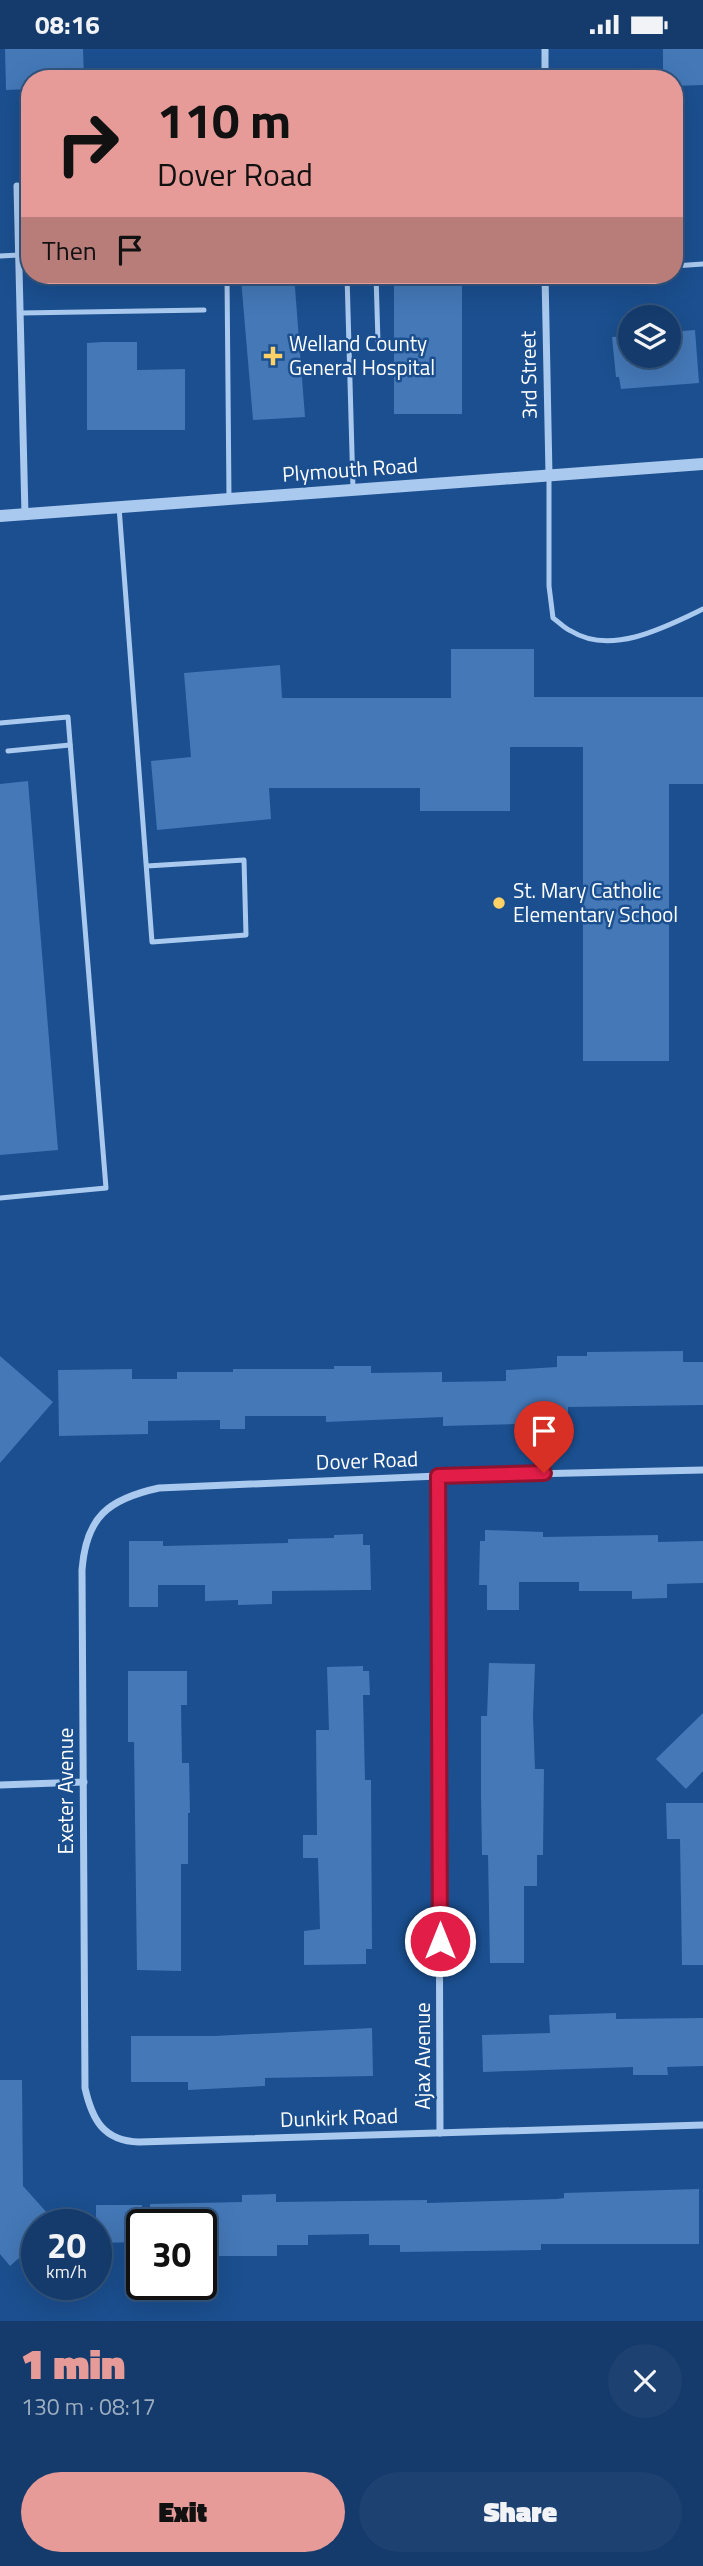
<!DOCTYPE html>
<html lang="en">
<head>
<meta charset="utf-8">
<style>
	body { margin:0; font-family:"Titillium Web",sans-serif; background:#1d4271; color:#f1f3f6; height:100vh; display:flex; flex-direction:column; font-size:26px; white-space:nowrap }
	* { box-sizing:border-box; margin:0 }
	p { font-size:23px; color:#9dadc1 }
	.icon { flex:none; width:38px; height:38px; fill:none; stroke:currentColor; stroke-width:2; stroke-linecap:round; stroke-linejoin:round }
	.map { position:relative; height:2272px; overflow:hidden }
	.panel { display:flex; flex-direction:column; background:#143b6b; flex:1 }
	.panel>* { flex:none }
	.guide { position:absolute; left:21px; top:21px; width:662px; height:214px; border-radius:28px; box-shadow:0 7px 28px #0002,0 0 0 2px #33557e; background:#e69b98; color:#111; overflow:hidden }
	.buttons { position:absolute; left:618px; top:256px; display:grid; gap:14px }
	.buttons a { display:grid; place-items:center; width:63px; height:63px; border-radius:50%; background:#143b6b; box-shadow:0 7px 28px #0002,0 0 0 2px #33557e; font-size:35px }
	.speed { position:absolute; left:21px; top:2160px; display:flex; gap:14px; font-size:35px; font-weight:700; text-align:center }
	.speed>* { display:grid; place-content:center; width:91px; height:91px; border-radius:50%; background:#143b6b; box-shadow:0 7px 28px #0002,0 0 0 2px #33557e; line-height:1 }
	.speed small { font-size:18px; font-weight:400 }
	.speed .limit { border:4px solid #111; border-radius:10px; background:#fff; color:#111 }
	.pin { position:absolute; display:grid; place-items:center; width:60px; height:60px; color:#fff; margin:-72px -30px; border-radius:50% 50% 50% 0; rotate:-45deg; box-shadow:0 0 7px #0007 }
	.pin .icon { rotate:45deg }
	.me { position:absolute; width:77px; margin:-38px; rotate:0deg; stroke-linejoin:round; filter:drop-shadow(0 0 5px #0008) }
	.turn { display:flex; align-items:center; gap:24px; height:147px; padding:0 21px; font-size:32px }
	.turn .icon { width:91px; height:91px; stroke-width:2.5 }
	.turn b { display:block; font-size:49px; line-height:60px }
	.then { display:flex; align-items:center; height:66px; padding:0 21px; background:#0003; gap:14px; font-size:26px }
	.round { display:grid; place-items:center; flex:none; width:74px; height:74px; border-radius:37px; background:#1d4271 }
	.headline { display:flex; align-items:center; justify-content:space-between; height:119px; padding:0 21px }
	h1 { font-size:42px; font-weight:800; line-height:52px; color:#e69b98 }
	.action { display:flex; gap:14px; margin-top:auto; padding:14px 21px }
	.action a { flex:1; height:80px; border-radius:42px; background:#e69b98; color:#111; font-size:28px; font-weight:800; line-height:80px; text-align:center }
	.action a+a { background:#1d4271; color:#f1f3f6 }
	.status { display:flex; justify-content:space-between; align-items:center; height:49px; padding:0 35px; background:#143b6b; direction:ltr }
	.status svg { height:19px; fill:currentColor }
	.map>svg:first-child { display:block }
	.building { fill:#4478b7 }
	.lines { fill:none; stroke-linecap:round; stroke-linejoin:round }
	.service { stroke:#a9c9ee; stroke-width:5 }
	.minor { stroke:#a9c9ee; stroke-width:7 }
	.tertiary { stroke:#a9c9ee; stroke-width:12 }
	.route-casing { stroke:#92132f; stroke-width:18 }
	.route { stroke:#e11d48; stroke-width:12 }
	.poi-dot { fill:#ffd166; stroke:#1b4f8f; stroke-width:2.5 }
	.labels { text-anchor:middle; stroke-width:5; stroke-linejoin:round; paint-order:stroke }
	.poi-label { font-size:21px; fill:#fff; stroke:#1b4f8f; text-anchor:start }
	.street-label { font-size:21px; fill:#fff; stroke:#1b4f8f }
</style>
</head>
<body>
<div class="status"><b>08:16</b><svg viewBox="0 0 49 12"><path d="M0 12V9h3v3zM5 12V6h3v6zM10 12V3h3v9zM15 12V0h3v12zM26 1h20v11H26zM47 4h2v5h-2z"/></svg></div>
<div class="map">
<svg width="703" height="2272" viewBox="0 0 703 2272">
	<rect width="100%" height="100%" fill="#1b4f8f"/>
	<g class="building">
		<path d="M5 0H83L84 30H30V40L6 41Z"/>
		<path d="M663 0H703V36L674 37V30H663Z"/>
		<path d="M294 226 305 368 253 371 241 230Z"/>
		<rect x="394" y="232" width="68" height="133"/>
		<path d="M695 281 699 334 621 340 619 328H616L612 288 630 287V306H668V283Z"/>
		<path d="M103 293H137V321L185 320V381H87V294Z"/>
		<path d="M451 600H534V648H703V735H669V1012H583V698H510V762H420V739H269L271 770 157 781 151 712 191 708 184 624 280 616 282 649H451Z"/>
		<path d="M28 732 58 1101 0 1106V735Z"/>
		<path d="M683 1302V1313H703V1356L568 1358V1369H517V1375L443 1377V1368L326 1373V1367H245V1380H220V1371L148 1372V1385L59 1387 58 1321 132 1320V1330H177V1323H233V1320H334V1317H371V1324L442 1323V1333L506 1332V1321L557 1318V1307H587V1303Z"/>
		<path d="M0 1307 53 1353 0 1414Z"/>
		<path d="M485 1481 543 1483V1488L658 1486V1493L703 1492V1534L667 1535V1549L632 1550V1542H579V1533H519V1561H487V1536H479L480 1492H485Z"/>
		<path d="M363 1485V1496H370L371 1541 272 1542V1555L238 1556V1551L205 1552V1536H158V1558H129V1492H163V1497L288 1494V1490L334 1489V1486Z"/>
		<path d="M489 1614 535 1615 533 1667 535 1720H544L543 1806H537V1837H524V1914H490L488 1806H482L481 1749V1667H487Z"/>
		<path d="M363 1617V1622H369L370 1646H363L365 1731H371L372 1900H366V1915L304 1916V1882L320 1880 318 1809H303V1786H317L316 1681H329L327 1618Z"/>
		<path d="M128 1622H187V1656H181L182 1714H189L190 1764H188V1815H181V1922L137 1921 134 1693H128Z"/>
		<path d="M703 1664V1722L686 1740 656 1710Z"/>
		<path d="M666 1754H703V1916H682L680 1790H667Z"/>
		<path d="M616 1964V1970L703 1969V2017L667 2018 668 2026H633V2018L483 2023 482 1986 550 1984 549 1966Z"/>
		<path d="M372 1979 373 2027 265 2029V2037L188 2041V2033H131V1987H214Z"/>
		<path d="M0 2031H22L23 2137 57 2175H37V2229L19 2209 10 2217 0 2205Z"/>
		<path d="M699 2140V2195H541V2201L400 2203V2196H369V2185L308 2186V2196H277V2207H201V2175H150V2155L242 2153V2146L276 2145V2153L427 2151V2154L557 2150 564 2149V2144Z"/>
		<path d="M96 2156H142V2193L96 2194Z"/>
	</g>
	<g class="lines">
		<g class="service">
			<path d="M0 207 19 206"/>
			<path d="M674 217 703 215"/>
			<path d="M227 226 229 449"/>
			<path d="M347 226 353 440"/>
			<path d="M376 226 378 293"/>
			<path d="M21 264 204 261"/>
			<path d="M549 426V537L553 569C559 573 564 579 571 582 611 607 666 578 703 560"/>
			<path d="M119 458 152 893 246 886 244 811 147 817"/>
			<path d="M0 674 68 668 106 1139 0 1149"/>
			<path d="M8 702 70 696"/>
		</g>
		<g class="minor">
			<path d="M545 30V0"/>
			<path d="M17 137 25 466"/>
			<path d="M545 226 549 426"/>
			<path d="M703 1421 438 1427 159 1439C108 1450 86 1468 82 1521L85 2039C92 2070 103 2092 139 2093L703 2076"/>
			<path d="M438 1427 440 2084"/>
			<path d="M0 1736 84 1733"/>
		</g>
		<path class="tertiary" d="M0 467 703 415"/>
	</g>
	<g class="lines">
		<defs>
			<path id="route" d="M440 1892 438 1427 544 1424"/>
		</defs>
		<use href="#route" class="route-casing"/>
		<use href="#route" class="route"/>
	</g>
	<g class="poi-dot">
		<path d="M269.5 296.5h7v7h7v7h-7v7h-7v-7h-7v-7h7z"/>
		<circle cx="499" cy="854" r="7"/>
	</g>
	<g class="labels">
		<g class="poi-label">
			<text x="289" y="302">Welland County<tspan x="289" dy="24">General Hospital</tspan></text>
			<text x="513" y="849">St. Mary Catholic<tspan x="513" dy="24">Elementary School</tspan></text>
		</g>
		<g class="street-label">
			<text transform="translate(529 326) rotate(-91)" y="7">3rd Street</text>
			<text transform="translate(350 421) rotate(-4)" y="7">Plymouth Road</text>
			<text transform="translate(367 1412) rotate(-2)" y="7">Dover Road</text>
			<text transform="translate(66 1742) rotate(-90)" y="7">Exeter Avenue</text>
			<text transform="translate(423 2007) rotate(-90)" y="7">Ajax Avenue</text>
			<text transform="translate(339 2069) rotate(-2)" y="7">Dunkirk Road</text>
		</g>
	</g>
</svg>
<div class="buttons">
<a><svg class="icon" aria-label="layers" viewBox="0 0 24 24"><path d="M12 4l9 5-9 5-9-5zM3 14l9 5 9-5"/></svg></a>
</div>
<div class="speed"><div>20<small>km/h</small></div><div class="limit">30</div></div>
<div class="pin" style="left:544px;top:1424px;background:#d93025"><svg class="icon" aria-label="arrive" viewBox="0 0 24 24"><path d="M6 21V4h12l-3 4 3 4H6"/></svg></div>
<svg class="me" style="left:440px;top:1892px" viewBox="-20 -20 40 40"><circle r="17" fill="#e11d48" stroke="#fff" stroke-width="3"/><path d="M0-11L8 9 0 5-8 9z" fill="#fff"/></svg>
<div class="guide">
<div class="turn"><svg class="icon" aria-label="right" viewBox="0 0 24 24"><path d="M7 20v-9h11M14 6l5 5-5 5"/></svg><div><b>110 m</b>Dover Road</div></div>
<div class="then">Then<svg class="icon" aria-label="arrive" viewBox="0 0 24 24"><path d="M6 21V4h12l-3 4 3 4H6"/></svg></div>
</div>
</div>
<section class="panel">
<div class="headline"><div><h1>1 min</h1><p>130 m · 08:17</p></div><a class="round"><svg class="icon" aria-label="close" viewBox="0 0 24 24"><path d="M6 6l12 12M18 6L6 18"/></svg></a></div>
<div class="action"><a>Exit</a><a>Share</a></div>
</section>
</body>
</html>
